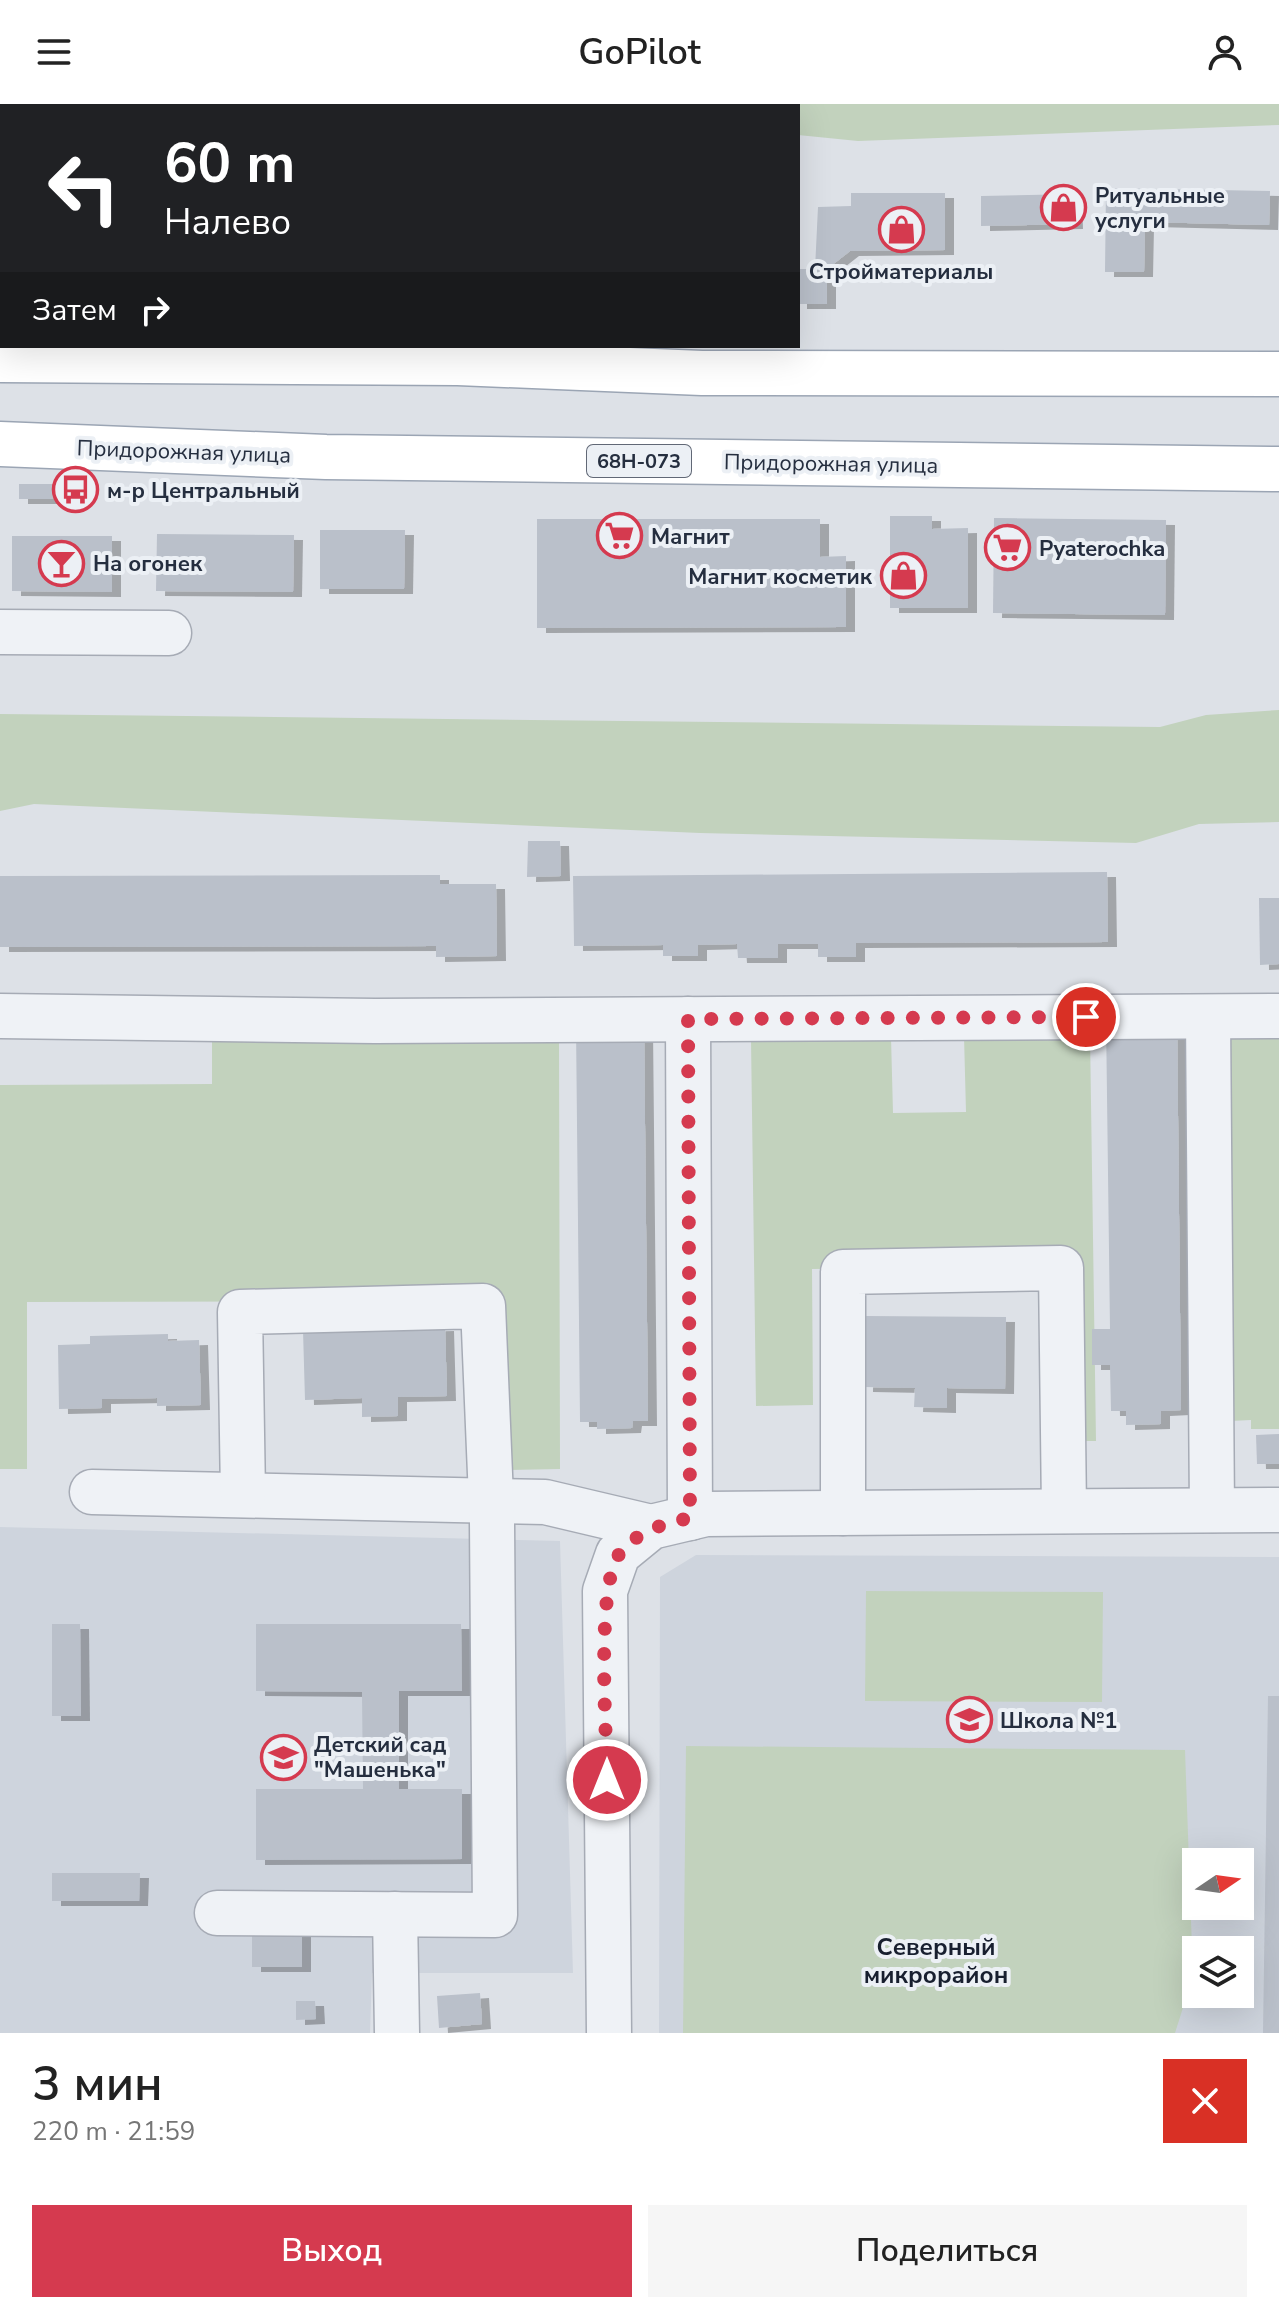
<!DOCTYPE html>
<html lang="ru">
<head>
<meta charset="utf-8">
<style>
	body { margin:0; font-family:"Nunito Sans",sans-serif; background:#f6f6f6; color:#222; height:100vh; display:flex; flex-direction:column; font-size:30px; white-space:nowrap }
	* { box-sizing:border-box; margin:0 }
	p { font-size:26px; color:#767676 }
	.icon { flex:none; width:44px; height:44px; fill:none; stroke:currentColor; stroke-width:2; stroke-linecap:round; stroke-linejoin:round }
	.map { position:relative; height:1929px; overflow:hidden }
	.details { display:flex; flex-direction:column; background:#fff; flex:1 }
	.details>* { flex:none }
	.top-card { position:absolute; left:0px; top:0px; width:800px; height:244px; box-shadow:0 8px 32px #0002; background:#202124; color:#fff; overflow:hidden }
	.needle { width:52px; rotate:77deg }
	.tools { position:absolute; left:1182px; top:1744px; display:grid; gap:16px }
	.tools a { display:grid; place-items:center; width:72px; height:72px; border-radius:0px; background:#fff; box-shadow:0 8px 32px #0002; font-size:40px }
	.pin { position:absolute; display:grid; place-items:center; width:68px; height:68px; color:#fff; margin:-34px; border:4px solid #fff; border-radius:50%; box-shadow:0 2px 8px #0007 }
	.me { position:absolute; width:88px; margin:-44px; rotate:0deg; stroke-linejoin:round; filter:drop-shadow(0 0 6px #0008) }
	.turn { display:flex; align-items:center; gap:28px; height:168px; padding:0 32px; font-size:36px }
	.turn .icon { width:104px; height:104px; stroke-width:2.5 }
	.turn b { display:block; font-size:56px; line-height:68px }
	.then { display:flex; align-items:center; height:76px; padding:0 32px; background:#0003; gap:16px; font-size:30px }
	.round { display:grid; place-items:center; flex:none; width:84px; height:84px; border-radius:0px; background:#f6f6f6 }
	.headline { display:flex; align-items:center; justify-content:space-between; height:136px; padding:0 32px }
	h1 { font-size:48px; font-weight:600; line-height:60px }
	.button { display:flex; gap:16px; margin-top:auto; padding:16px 32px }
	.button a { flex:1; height:92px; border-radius:0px; background:#d53a4f; color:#fff; font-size:32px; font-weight:600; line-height:92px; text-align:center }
	.button a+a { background:#f6f6f6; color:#222 }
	header { display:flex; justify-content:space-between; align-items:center; height:104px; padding:0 32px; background:#fff; font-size:36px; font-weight:600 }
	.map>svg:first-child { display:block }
	.built { fill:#ced4dd; fill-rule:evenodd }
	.green { fill:#c2d2bd }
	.building { fill:#bac0ca; filter:url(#shadow) }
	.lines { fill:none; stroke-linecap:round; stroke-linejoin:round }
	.minor-casing { stroke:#a6abb5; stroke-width:47 }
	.major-casing { stroke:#9ba5b4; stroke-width:47 }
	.minor { stroke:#eff2f6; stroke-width:44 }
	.major { stroke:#fff; stroke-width:44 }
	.route { stroke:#d53a4f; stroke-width:14; stroke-dasharray:0 25.2 }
	.labels { text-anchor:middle; stroke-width:8; stroke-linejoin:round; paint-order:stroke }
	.shield { fill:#ecf0f5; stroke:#616876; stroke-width:2 }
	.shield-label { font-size:20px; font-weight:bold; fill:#252e3f }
	.poi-label { font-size:22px; font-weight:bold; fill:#252e3f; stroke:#ecf0f5; text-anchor:start }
	.street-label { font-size:22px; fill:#252e3f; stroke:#ecf0f5 }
	.neighbourhood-label { font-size:24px; font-weight:bold; fill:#181f2f; stroke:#ecf0f5 }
</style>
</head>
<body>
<header><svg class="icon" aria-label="menu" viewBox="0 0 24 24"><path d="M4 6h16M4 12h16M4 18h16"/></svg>GoPilot<svg class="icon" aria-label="person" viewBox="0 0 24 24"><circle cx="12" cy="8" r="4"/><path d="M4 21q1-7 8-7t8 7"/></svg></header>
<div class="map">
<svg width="1279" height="1929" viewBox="0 0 1279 1929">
	<defs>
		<filter id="shadow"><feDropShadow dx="9" dy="5" stdDeviation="0" flood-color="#0004"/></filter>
	</defs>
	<rect width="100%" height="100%" fill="#dde1e7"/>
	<g class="built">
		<path d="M0 1423 560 1437 573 1869H372L370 1929H0Z"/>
		<path d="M696 1451 1279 1453V1929H659L660 1473ZM1196 1758H1240V1802H1196ZM1196 1846H1240V1890H1196Z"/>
	</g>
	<g class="green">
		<path d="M757 0H1279V21L858 37 798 31V2Z"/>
		<path d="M1279 606V718L1199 720 1136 739 700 729 34 700 0 707V610L1160 623 1206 611Z"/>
		<path d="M1221 923H1279V1325H1251V1316L1230 1317Z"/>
		<path d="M1090 930 1096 1337H1042L1039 1162 812 1165 813 1301 756 1302 751 935 891 933 893 1009 966 1008 964 932Z"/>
		<path d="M559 931 560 1365 505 1366 504 1197 27 1198V1365H0V981L212 980V932Z"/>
		<path d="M866 1487 1103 1488 1102 1598 865 1597Z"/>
		<path d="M686 1642 1185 1646 1193 1872 1175 1929H683Z"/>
	</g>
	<g class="building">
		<path d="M1106 84 1270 87 1269 121 1145 118 1144 168H1105Z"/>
		<path d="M851 89H945V146L850 147 827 165V200H798V165H815L818 103 851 102Z"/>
		<path d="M1073 90 1074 120 981 122V92Z"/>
		<path d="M19 380H67L66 395H19Z"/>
		<path d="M890 412H932V425L968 424V504H890Z"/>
		<path d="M994 414 1166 416 1165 511 993 509Z"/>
		<path d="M537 415H820V453L846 452V523L537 524Z"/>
		<path d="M320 426H405L404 485H320Z"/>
		<path d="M157 430 294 431 293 488 156 487Z"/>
		<path d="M12 432H112V488L12 487Z"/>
		<path d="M528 737H560L561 772 527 773Z"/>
		<path d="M1107 768 1108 838 856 839V853H818V840H778V854H738L737 840 698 841V852H663V841L574 842 573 772Z"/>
		<path d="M440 771V780H496L497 852 436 853V842L0 843V772Z"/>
		<path d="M1259 794H1279V860L1260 861Z"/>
		<path d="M1177 913 1181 1306 1161 1307V1320L1126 1321V1307H1111L1110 1261H1092V1225H1110L1106 914Z"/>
		<path d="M644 920 648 1317H633L632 1324 597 1325V1318H580L576 921Z"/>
		<path d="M865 1212 1006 1213 1005 1285 947 1284V1304L914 1303 915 1284 864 1283Z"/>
		<path d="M445 1222 447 1292 398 1293V1312L362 1313V1294L305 1296 303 1226Z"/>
		<path d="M168 1230V1237L199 1236 201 1301 157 1302V1294L102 1295V1304L59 1305 58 1241 90 1240V1232Z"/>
		<path d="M1279 1330V1360H1257L1256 1331Z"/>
		<path d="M52 1520H80L81 1612H52Z"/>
		<path d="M256 1520H461L462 1587H399V1685H462V1755L256 1756V1685H363L362 1588 256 1587Z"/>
		<path d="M1268 1592H1279V1929H1263Z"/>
		<path d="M52 1769H140L139 1797H52Z"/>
		<rect x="252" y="1828" width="50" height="35"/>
		<path d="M480 1889 482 1920 439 1924 437 1892Z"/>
		<path d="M296 1897H315L316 1915 296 1916Z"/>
	</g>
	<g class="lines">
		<defs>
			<g id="minor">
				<path d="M24 0V2"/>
				<path d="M0 528 169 529"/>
				<path d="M0 912 375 917 1279 912"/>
				<path d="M1208 913 1212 1406"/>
				<path d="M688 915 690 1414"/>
				<path d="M92 1388 545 1398 651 1423"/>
				<path d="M843 1409V1168L1061 1164 1064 1407"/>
				<path d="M217 1809 495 1811 492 1418 483 1202 240 1208 243 1391"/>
				<path d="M395 1810 397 1929"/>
				<path d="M609 1929 605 1487 618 1450 651 1423 706 1410 1279 1406"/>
			</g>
			<g id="major">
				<path d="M0 256 458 259 702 269 1279 270"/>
				<path d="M0 340 326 353 1279 365"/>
			</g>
		</defs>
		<use href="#minor" class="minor-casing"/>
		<use href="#major" class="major-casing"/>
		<use href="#minor" class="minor"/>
		<use href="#major" class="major"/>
	</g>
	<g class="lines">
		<path class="route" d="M607 1676C607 1631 595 1480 620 1449 639 1426 663 1420 690 1414L688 915 1086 913"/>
	</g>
	<defs>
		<symbol id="shop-ring" viewBox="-11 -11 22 22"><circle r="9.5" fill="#ecf0f5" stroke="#d53a4f" stroke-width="1.5"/><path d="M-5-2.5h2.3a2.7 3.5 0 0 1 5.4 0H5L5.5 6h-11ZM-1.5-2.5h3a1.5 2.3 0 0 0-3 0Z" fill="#d53a4f"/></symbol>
		<symbol id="bus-ring" viewBox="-11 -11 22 22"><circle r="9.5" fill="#ecf0f5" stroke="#d53a4f" stroke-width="1.5"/><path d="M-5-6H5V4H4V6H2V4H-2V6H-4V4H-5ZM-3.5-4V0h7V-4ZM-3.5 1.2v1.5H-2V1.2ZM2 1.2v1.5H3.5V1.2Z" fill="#d53a4f"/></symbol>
		<symbol id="supermarket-ring" viewBox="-11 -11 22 22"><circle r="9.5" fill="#ecf0f5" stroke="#d53a4f" stroke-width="1.5"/><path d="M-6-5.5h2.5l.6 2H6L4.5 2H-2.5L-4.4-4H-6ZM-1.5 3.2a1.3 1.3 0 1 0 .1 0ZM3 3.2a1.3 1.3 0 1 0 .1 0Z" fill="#d53a4f"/></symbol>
		<symbol id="bar-ring" viewBox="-11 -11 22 22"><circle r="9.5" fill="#ecf0f5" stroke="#d53a4f" stroke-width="1.5"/><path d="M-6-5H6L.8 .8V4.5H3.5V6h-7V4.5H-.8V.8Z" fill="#d53a4f"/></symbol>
		<symbol id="school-ring" viewBox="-11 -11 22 22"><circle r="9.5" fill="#ecf0f5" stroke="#d53a4f" stroke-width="1.5"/><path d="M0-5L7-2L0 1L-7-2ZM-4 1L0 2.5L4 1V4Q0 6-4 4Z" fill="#d53a4f"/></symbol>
	</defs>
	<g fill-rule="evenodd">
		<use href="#shop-ring" x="1038" y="78" width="51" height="51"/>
		<use href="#shop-ring" x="876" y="100" width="51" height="51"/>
		<use href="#bus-ring" x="50" y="360" width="51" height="51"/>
		<use href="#supermarket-ring" x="594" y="406" width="51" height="51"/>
		<use href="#supermarket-ring" x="982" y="418" width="51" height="51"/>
		<use href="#bar-ring" x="36" y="434" width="51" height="51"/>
		<use href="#shop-ring" x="878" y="446" width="51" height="51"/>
		<use href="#school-ring" x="944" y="1590" width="51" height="51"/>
		<use href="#school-ring" x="258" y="1628" width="51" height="51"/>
	</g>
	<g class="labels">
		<rect class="shield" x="587" y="341" width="104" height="32" rx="6"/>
		<g class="shield-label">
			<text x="639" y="364">68Н-073</text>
		</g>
		<g class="poi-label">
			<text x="1095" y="99">Ритуальные<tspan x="1095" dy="25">услуги</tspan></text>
			<text x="901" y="175" text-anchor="middle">Стройматериалы</text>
			<text x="107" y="394">м-р Центральный</text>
			<text x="651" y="440">Магнит</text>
			<text x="1039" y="452">Pyaterochka</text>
			<text x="93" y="467">На огонек</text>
			<text x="872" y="480" text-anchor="end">Магнит косметик</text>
			<text x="1000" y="1624">Школа №1</text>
			<text x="314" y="1648">Детский сад<tspan x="314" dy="25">"Машенька"</tspan></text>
		</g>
		<g class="street-label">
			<text transform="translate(184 347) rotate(2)" y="8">Придорожная улица</text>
			<text transform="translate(831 359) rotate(1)" y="8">Придорожная улица</text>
		</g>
		<g class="neighbourhood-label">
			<text x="936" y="1851">Северный<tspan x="936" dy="28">микрорайон</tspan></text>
		</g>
	</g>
</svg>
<div class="tools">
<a><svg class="needle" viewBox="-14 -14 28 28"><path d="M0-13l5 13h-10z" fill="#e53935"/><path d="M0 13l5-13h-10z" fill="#767676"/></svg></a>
<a><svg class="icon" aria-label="layers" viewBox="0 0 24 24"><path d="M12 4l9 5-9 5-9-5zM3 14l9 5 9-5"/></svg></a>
</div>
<div class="pin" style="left:1086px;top:913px;background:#d93025"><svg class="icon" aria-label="arrive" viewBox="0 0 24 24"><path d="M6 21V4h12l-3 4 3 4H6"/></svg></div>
<svg class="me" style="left:607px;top:1676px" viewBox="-20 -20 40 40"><circle r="17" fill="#d53a4f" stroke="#fff" stroke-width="3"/><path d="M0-11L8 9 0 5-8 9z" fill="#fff"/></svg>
<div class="top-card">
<div class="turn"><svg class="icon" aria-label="left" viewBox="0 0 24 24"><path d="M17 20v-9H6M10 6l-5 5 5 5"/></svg><div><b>60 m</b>Налево</div></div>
<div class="then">Затем<svg class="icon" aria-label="right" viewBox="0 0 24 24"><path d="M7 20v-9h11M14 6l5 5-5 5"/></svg></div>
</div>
</div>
<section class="details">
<div class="headline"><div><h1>3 мин</h1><p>220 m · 21:59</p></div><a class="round" style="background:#d93025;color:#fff"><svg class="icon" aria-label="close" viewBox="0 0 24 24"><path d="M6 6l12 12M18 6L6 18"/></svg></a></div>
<div class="button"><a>Выход</a><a>Поделиться</a></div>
</section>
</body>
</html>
